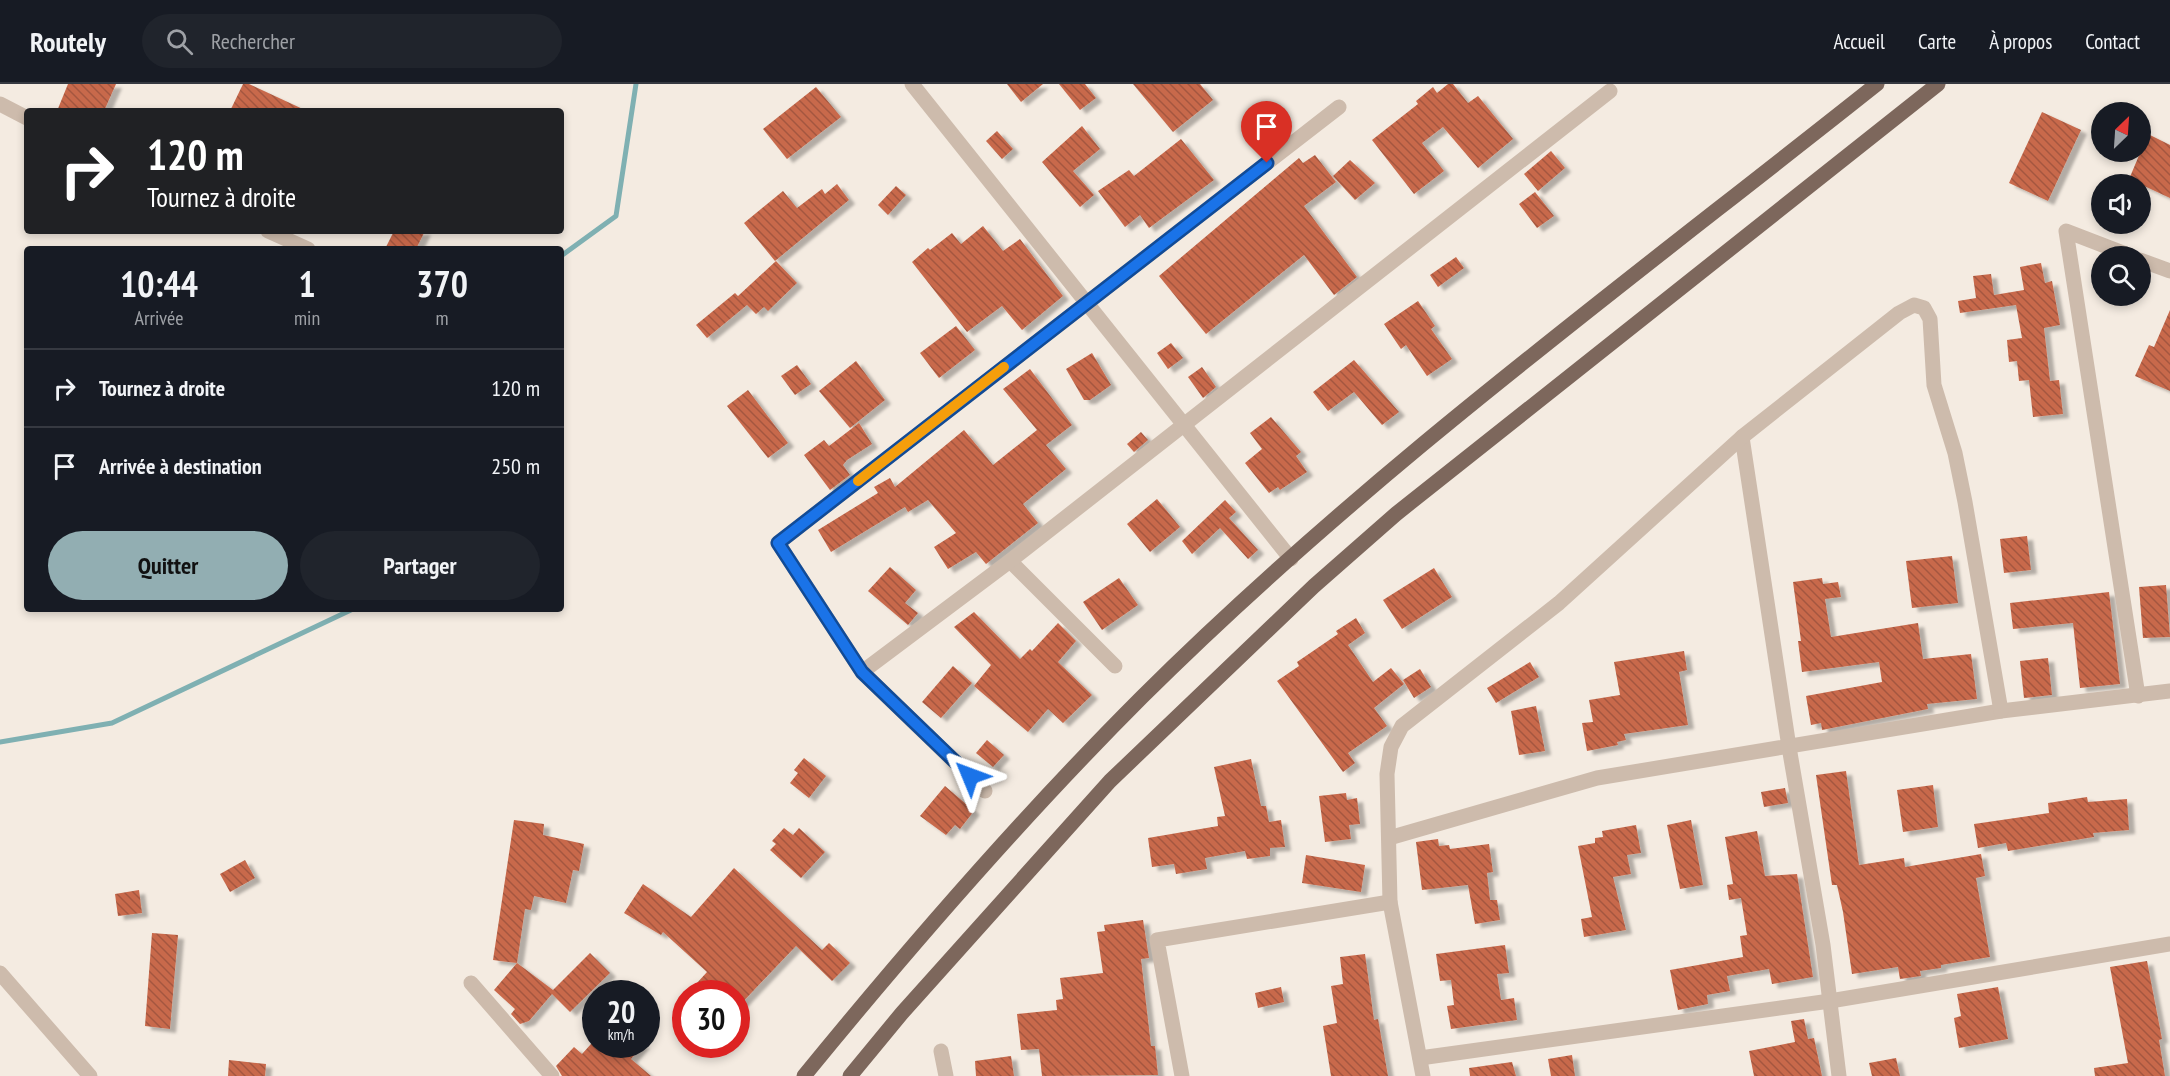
<!DOCTYPE html>
<html lang="fr">
<head>
<meta charset="utf-8">
<style>
	body { margin:0; font-family:"PT Sans Narrow",sans-serif; background:#20242c; color:#f1f3f6; height:100vh; display:flex; flex-direction:column; font-size:22px; white-space:nowrap }
	* { box-sizing:border-box; margin:0 }
	p { font-size:20px; color:#9ea1a6 }
	.icon { flex:none; width:33px; height:33px; fill:none; stroke:currentColor; stroke-width:2; stroke-linecap:round; stroke-linejoin:round }
	.map { position:relative; flex:1; overflow:hidden }
	.sheet { position:absolute; left:24px; top:162px; width:540px; height:366px; display:flex; flex-direction:column; background:#171b24; border-radius:6px; box-shadow:0 3px 9px #0003 }
	.sheet>* { flex:none }
	.guide { position:absolute; left:24px; top:24px; width:540px; height:126px; border-radius:6px; box-shadow:0 3px 9px #0003; background:#202124; color:#fff; overflow:hidden }
	.needle { width:39px; rotate:25deg }
	.fabs { position:absolute; left:2091px; top:18px; display:grid; gap:12px }
	.fabs a { display:grid; place-items:center; width:60px; height:60px; border-radius:50%; background:#171b24; box-shadow:0 3px 9px #0003; font-size:30px }
	.speed { position:absolute; left:582px; top:896px; display:flex; gap:12px; font-size:30px; font-weight:700; text-align:center }
	.speed>* { display:grid; place-content:center; width:78px; height:78px; border-radius:50%; background:#171b24; box-shadow:0 3px 9px #0003; line-height:1 }
	.speed small { font-size:15px; font-weight:400 }
	.speed .limit { border:9px solid #d22; background:#fff; color:#111 }
	.pin { position:absolute; display:grid; place-items:center; width:51px; height:51px; color:#fff; margin:-62px -26px; border-radius:50% 50% 50% 0; rotate:-45deg; box-shadow:0 0 6px #0007 }
	.pin .icon { rotate:45deg }
	.me { position:absolute; width:66px; margin:-33px; rotate:314deg; stroke-linejoin:round; filter:drop-shadow(0 0 4px #0008) }
	.turn { display:flex; align-items:center; gap:21px; height:126px; padding:0 24px; font-size:27px }
	.turn .icon { width:78px; height:78px; stroke-width:2.5 }
	.turn b { display:block; font-size:42px; line-height:51px }
	.eta { display:flex; justify-content:space-evenly; align-items:center; height:102px; text-align:center }
	.eta b { font-size:36px; font-weight:700; line-height:42px }
	.cta { display:flex; gap:12px; margin-top:auto; padding:12px 24px }
	.cta a { flex:1; height:69px; border-radius:36px; background:#92aeb2; color:#111; font-size:24px; font-weight:700; line-height:69px; text-align:center }
	.cta a+a { background:#20242c; color:#f1f3f6 }
	ul { padding:0; list-style:none }
	li { display:flex; align-items:center; gap:18px; height:78px; padding:0 24px; border-top:2px solid #363941 }
	li div { flex:1 }
	li b { display:block; font-size:22px }
	li em { font-style:normal }
	header { display:flex; align-items:center; gap:36px; box-sizing:border-box; height:84px; padding:0 30px; background:#171b24; border-bottom:2px solid #363941 }
	header strong { font-size:28px }
	nav { display:flex; gap:33px; margin-inline-start:auto; font-size:21px }
	.search { width:420px; height:54px; background:#20242c; display:flex; align-items:center; gap:15px; box-sizing:border-box; padding:0 21px; border-radius:33px; color:#9ea1a6; font-size:22px }
	.map>svg:first-child { display:block }
	.lines { fill:none; stroke-linecap:round; stroke-linejoin:round }
	.stream { stroke:#7fb0b2; stroke-width:5 }
	.building { fill:url(#building-back-hatch); filter:url(#shadow) }
	.minor { stroke:#cdbbac; stroke-width:15 }
	.major { stroke:#7d675c; stroke-width:15 }
	.route-casing { stroke:#114b97; stroke-width:15 }
	.route { stroke:#1a73e8; stroke-width:10 }
	.slow { stroke:#f59e0b; stroke-width:10 }
</style>
</head>
<body>
<header>
<strong>Routely</strong>
<div class="search"><svg class="icon" aria-label="search" viewBox="0 0 24 24"><circle cx="10" cy="10" r="6"/><path d="M15 15l6 6"/></svg>Rechercher</div>
<nav><a>Accueil</a><a>Carte</a><a>À propos</a><a>Contact</a></nav>
</header>
<div class="map">
<svg width="2170" height="992" viewBox="0 0 2170 992">
	<defs>
		<pattern id="building-back-hatch" width="6" height="6" patternUnits="userSpaceOnUse" patternTransform="scale(1.5)"><rect width="6" height="6" fill="#c8694b"/><path d="M-1 5l2 2M0 0l6 6M5-1l2 2" fill="none" stroke="#a4573f"/></pattern>
		<filter id="shadow"><feDropShadow dx="6" dy="4" stdDeviation="1.5" flood-color="#0004"/></filter>
	</defs>
	<rect width="100%" height="100%" fill="#f4ebe1"/>
	<g class="lines">
		<g class="stream">
			<path d="M561 172 616 132 636 0"/>
			<path d="M0 658 112 639 353 525"/>
		</g>
	</g>
	<g class="building">
		<path d="M68 0H116L104 27H57Z"/>
		<path d="M243 0H249L307 27H230Z"/>
		<path d="M1007 0H1043L1021 18Z"/>
		<path d="M1059 0H1085L1096 14 1080 26Z"/>
		<path d="M1133 0H1200L1213 16 1173 48Z"/>
		<path d="M1448 0H1453L1468 19 1478 12 1513 55 1478 84 1443 43 1422 59 1444 87 1414 110 1372 56 1418 20 1416 17 1433 3 1437 9Z"/>
		<path d="M816 3 841 33 787 75 763 45Z"/>
		<path d="M2042 28 2081 46 2048 117 2009 99Z"/>
		<path d="M1082 42 1100 65 1073 87 1094 111 1080 123 1042 78Z"/>
		<path d="M997 47 1013 65 1002 75 986 57Z"/>
		<path d="M2148 50 2170 61V114L2140 100H2127Z"/>
		<path d="M1181 55 1214 96 1149 144 1140 131 1125 143 1098 107 1129 86 1134 92Z"/>
		<path d="M1551 67 1565 84 1538 107 1524 90Z"/>
		<path d="M1315 71 1336 98 1304 122 1357 193 1334 211 1304 171 1206 250 1159 192 1299 74 1303 79Z"/>
		<path d="M1350 76 1375 99 1355 116 1333 92Z"/>
		<path d="M837 100 849 116 775 177 744 139 783 107 797 124 822 105 825 110Z"/>
		<path d="M896 102 906 111 888 131 878 121Z"/>
		<path d="M1535 108 1554 132 1537 144 1519 120Z"/>
		<path d="M983 142 1003 167 1020 155 1063 212 1022 246 1002 222 967 248 912 178 928 164 930 166 952 149 961 160Z"/>
		<path d="M394 147H425L416 165H385Z"/>
		<path d="M1456 173 1464 184 1438 203 1430 191Z"/>
		<path d="M776 177 797 199 768 227 764 223 756 230 747 221 707 254 696 241 735 209 738 212Z"/>
		<path d="M2041 179 2045 199 2052 197 2060 241 2044 244 2050 297 2059 296 2063 330 2033 333 2029 296 2019 297 2017 277 2009 278 2007 256 2022 254 2016 221 1960 229 1958 217 1976 214 1973 192 1991 190 1994 211 2024 206 2020 183Z"/>
		<path d="M1418 217 1435 242 1431 245 1452 275 1427 292 1406 261 1401 265 1384 240Z"/>
		<path d="M2170 226V307L2135 292 2149 261 2154 263Z"/>
		<path d="M956 242 975 266 939 294 920 269Z"/>
		<path d="M1171 259 1183 274 1168 285 1157 269Z"/>
		<path d="M1092 269 1111 301 1090 316H1084L1066 285Z"/>
		<path d="M1354 276 1399 328 1382 341 1354 308 1328 327 1313 308Z"/>
		<path d="M856 277 885 316 850 344 819 307Z"/>
		<path d="M797 281 811 300 795 311 781 292Z"/>
		<path d="M1202 283 1216 303 1203 314 1188 293Z"/>
		<path d="M1030 285 1072 341 1046 361 1066 385 1023 420 1038 439 986 480 976 468 948 485 934 463 956 449 928 416 908 428 905 423 831 468 818 446 878 409 874 403 890 394 895 403 964 346 993 381 1037 346 1003 305Z"/>
		<path d="M748 306 788 359 768 374 727 322Z"/>
		<path d="M1271 333 1301 368 1296 372 1307 388 1280 406 1278 403 1269 409 1245 379 1262 365 1250 349Z"/>
		<path d="M859 339 872 360 847 376 843 381 850 391 830 406 804 371 824 356 829 362Z"/>
		<path d="M1141 348 1148 356 1134 368 1127 360Z"/>
		<path d="M1157 415 1180 443 1150 468 1127 440Z"/>
		<path d="M1225 416 1236 428 1229 434 1258 466 1248 475 1220 444 1192 470 1182 457Z"/>
		<path d="M2027 452 2031 486 2004 489 2000 455Z"/>
		<path d="M1952 472 1958 519 1912 524 1906 477Z"/>
		<path d="M890 483 916 506 905 519 918 529 908 541 868 507Z"/>
		<path d="M1434 484 1452 513 1402 545 1383 516Z"/>
		<path d="M1119 494 1138 521 1102 546 1083 518Z"/>
		<path d="M1822 494 1823 500 1838 498 1841 513 1825 515 1831 553 1918 539 1923 575 1971 570 1977 615 1927 620 1928 625 1822 646 1821 639 1811 641 1806 612 1882 598 1879 578 1802 588 1798 557H1801L1793 498Z"/>
		<path d="M2166 501 2170 553 2143 554 2139 503Z"/>
		<path d="M2109 508 2120 600 2080 604 2073 539 2013 545 2010 519Z"/>
		<path d="M974 528 1020 575 1030 565 1032 567 1058 539 1076 557 1058 578 1092 611 1063 639 1048 625 1028 648 974 602 991 581 954 543Z"/>
		<path d="M1356 534 1365 549 1348 561 1373 598 1391 584 1404 600 1374 624 1387 642 1348 669 1355 679 1343 688 1277 597 1299 582 1297 578 1338 550 1336 547Z"/>
		<path d="M1684 567 1687 586 1679 588 1688 641 1624 650 1626 656 1617 658 1618 661 1587 667 1582 639 1593 638 1589 616 1620 611 1614 578Z"/>
		<path d="M2048 574 2052 611 2024 614 2020 577Z"/>
		<path d="M1530 578 1539 593 1496 619 1487 604Z"/>
		<path d="M953 582 972 599 941 634 922 618Z"/>
		<path d="M1420 585 1431 603 1414 614 1403 596Z"/>
		<path d="M1536 622 1545 667 1519 671 1511 627Z"/>
		<path d="M987 656 1004 671 993 683 976 669Z"/>
		<path d="M804 674 826 692 809 714 790 699 798 689 794 686Z"/>
		<path d="M1251 675 1261 722H1266L1269 738 1281 736 1285 763 1270 764V772L1247 775 1245 767 1205 774 1207 785 1176 790 1174 780 1152 783 1148 754 1218 742 1217 733 1225 732 1214 683Z"/>
		<path d="M1846 687 1859 781 1904 774 1905 783 1981 770 1985 792 1976 794 1990 873 1941 881V884L1920 887 1921 892 1900 895 1898 883 1852 890 1843 828 1837 801H1832L1816 691Z"/>
		<path d="M1933 701 1938 743 1903 748 1897 706Z"/>
		<path d="M945 702 974 727 960 745 955 741 946 751 920 732Z"/>
		<path d="M1785 704 1788 719 1764 723 1761 708Z"/>
		<path d="M1346 709 1347 716 1357 714 1360 740 1349 741 1351 755 1325 758 1319 712Z"/>
		<path d="M2087 713 2088 718 2127 715 2129 746 2093 749 2094 753 2008 767 2006 759 1978 764 1974 740 2049 729 2048 719Z"/>
		<path d="M514 736 544 740 543 751 584 760 579 787 573 786 566 819 534 812 531 826 525 825 517 879 553 906 590 869 610 889 570 928 552 910 529 937 520 940 511 930 515 925 494 906 517 879 493 876Z"/>
		<path d="M1691 736 1703 801 1680 805 1667 741Z"/>
		<path d="M1636 741 1641 769 1627 771 1631 790 1613 793 1626 846 1584 853 1581 835 1592 833 1578 762 1595 759V754L1603 753 1602 747Z"/>
		<path d="M784 744 793 751 799 744 825 768 801 794 770 766 776 760 772 757Z"/>
		<path d="M1757 747 1765 792 1797 790 1813 893 1772 900 1769 885 1727 892 1730 907 1707 911 1708 920 1678 926 1670 886 1743 873 1740 852 1747 851 1741 814 1729 816 1727 801 1733 800 1725 753Z"/>
		<path d="M1438 755 1439 762 1449 761 1450 765 1489 760 1493 788 1487 789 1490 816H1497L1500 836 1475 840 1468 801 1422 806 1416 758Z"/>
		<path d="M1306 771 1365 781 1361 808 1302 799Z"/>
		<path d="M245 776 255 794 230 808 220 790Z"/>
		<path d="M734 784 822 866 829 859 850 879 832 897 796 862 736 925V909H705L696 900 707 888 663 848 661 851 624 829 643 800 691 833Z"/>
		<path d="M139 806 142 829 118 832 115 810Z"/>
		<path d="M1143 836 1149 874 1141 875 1151 962H1155L1158 991 1042 992 1039 965 1021 966 1017 930 1057 926 1056 916 1063 915 1060 894 1103 889 1097 848 1105 847 1104 841Z"/>
		<path d="M152 849 178 851 170 945 145 942Z"/>
		<path d="M1505 861 1509 889 1497 890 1501 916 1514 914 1517 936 1451 945 1447 922 1454 921 1451 896 1440 897 1436 870Z"/>
		<path d="M1365 870 1374 936 1378 935 1388 992H1331L1323 942 1337 939 1331 902 1343 900 1340 873Z"/>
		<path d="M2147 877 2162 955 2159 956 2165 992H2095L2094 984 2128 979 2110 883Z"/>
		<path d="M1281 903 1284 918 1258 924 1255 909Z"/>
		<path d="M1998 903 2008 955 1959 964 1954 934 1961 932 1957 910Z"/>
		<path d="M1804 935 1808 955 1814 954 1822 992H1754L1749 967 1795 958 1791 937Z"/>
		<path d="M591 960H644L631 975 651 992H562L556 982 574 963 582 970Z"/>
		<path d="M1572 971 1575 992H1551L1548 975Z"/>
		<path d="M1011 972 1014 992H976L975 977Z"/>
		<path d="M1896 974 1900 992H1872L1869 979Z"/>
		<path d="M229 976 266 980 265 992H228Z"/>
		<path d="M1512 978 1516 992H1470L1469 984Z"/>
	</g>
	<g class="lines">
		<g class="minor">
			<path d="M912 0 1291 475"/>
			<path d="M0 20 27 34"/>
			<path d="M268 147 308 165"/>
			<path d="M2131 172 2066 147 2138 612"/>
			<path d="M2140 176 2170 187"/>
			<path d="M1742 353 1789 663 1823 861 1839 992"/>
			<path d="M1010 477 1115 582"/>
			<path d="M862 588 1010 477 1610 7"/>
			<path d="M985 707 862 588 778 459 1339 23"/>
			<path d="M1389 754 1597 694 2001 627 2170 607"/>
			<path d="M0 889 90 992"/>
			<path d="M471 899 552 992"/>
			<path d="M941 967 946 992"/>
			<path d="M1420 974 1830 917 2170 860"/>
			<path d="M1182 992 1157 856 1390 818"/>
			<path d="M1423 992 1390 818 1387 690 1391 663 1402 642 1559 519 1742 353 1899 229 1914 221 1924 224 1930 235 1934 301 1955 369 1965 418 2001 627"/>
		</g>
		<g class="major">
			<path d="M804 992C911 861 1022 733 1142 613 1368 388 1628 198 1877 0"/>
			<path d="M850 992 902 929 1110 697 1314 502 1396 430 1938 0"/>
		</g>
	</g>
	<g class="lines">
		<defs>
			<path id="route" d="M970 692 862 588 778 459 1267 79"/>
		</defs>
		<use href="#route" class="route-casing"/>
		<use href="#route" class="route"/>
		<path class="slow" d="M858 397 1004 283"/>
	</g>
</svg>
<div class="fabs">
<a><svg class="needle" viewBox="-14 -14 28 28"><path d="M0-13l5 13h-10z" fill="#e53935"/><path d="M0 13l5-13h-10z" fill="#9ea1a6"/></svg></a>
<a><svg class="icon" aria-label="sound" viewBox="0 0 24 24"><path d="M4 9h4l5-4v14l-5-4H4zM17 9q2 3 0 6"/></svg></a>
<a><svg class="icon" aria-label="search" viewBox="0 0 24 24"><circle cx="10" cy="10" r="6"/><path d="M15 15l6 6"/></svg></a>
</div>
<div class="speed"><div>20<small>km/h</small></div><div class="limit">30</div></div>
<div class="pin" style="left:1267px;top:79px;background:#d93025"><svg class="icon" aria-label="arrive" viewBox="0 0 24 24"><path d="M6 21V4h12l-3 4 3 4H6"/></svg></div>
<svg class="me" style="left:970px;top:692px" viewBox="-20 -20 40 40"><path d="M0-17L14 15 0 8-14 15z" fill="#1a73e8" stroke="#fff" stroke-width="4"/></svg>
<div class="guide">
<div class="turn"><svg class="icon" aria-label="right" viewBox="0 0 24 24"><path d="M7 20v-9h11M14 6l5 5-5 5"/></svg><div><b>120 m</b>Tournez à droite</div></div>
</div>
<section class="sheet">
<div class="eta">
<div><b>10:44</b><p>Arrivée</p></div>
<div><b>1</b><p>min</p></div>
<div><b>370</b><p>m</p></div>
</div>
<ul>
<li><svg class="icon" aria-label="right" viewBox="0 0 24 24"><path d="M7 20v-9h11M14 6l5 5-5 5"/></svg><div><b>Tournez à droite</b></div><em>120 m</em></li>
<li><svg class="icon" aria-label="arrive" viewBox="0 0 24 24"><path d="M6 21V4h12l-3 4 3 4H6"/></svg><div><b>Arrivée à destination</b></div><em>250 m</em></li>
</ul>
<div class="cta"><a>Quitter</a><a>Partager</a></div>
</section>
</div>
</body>
</html>
